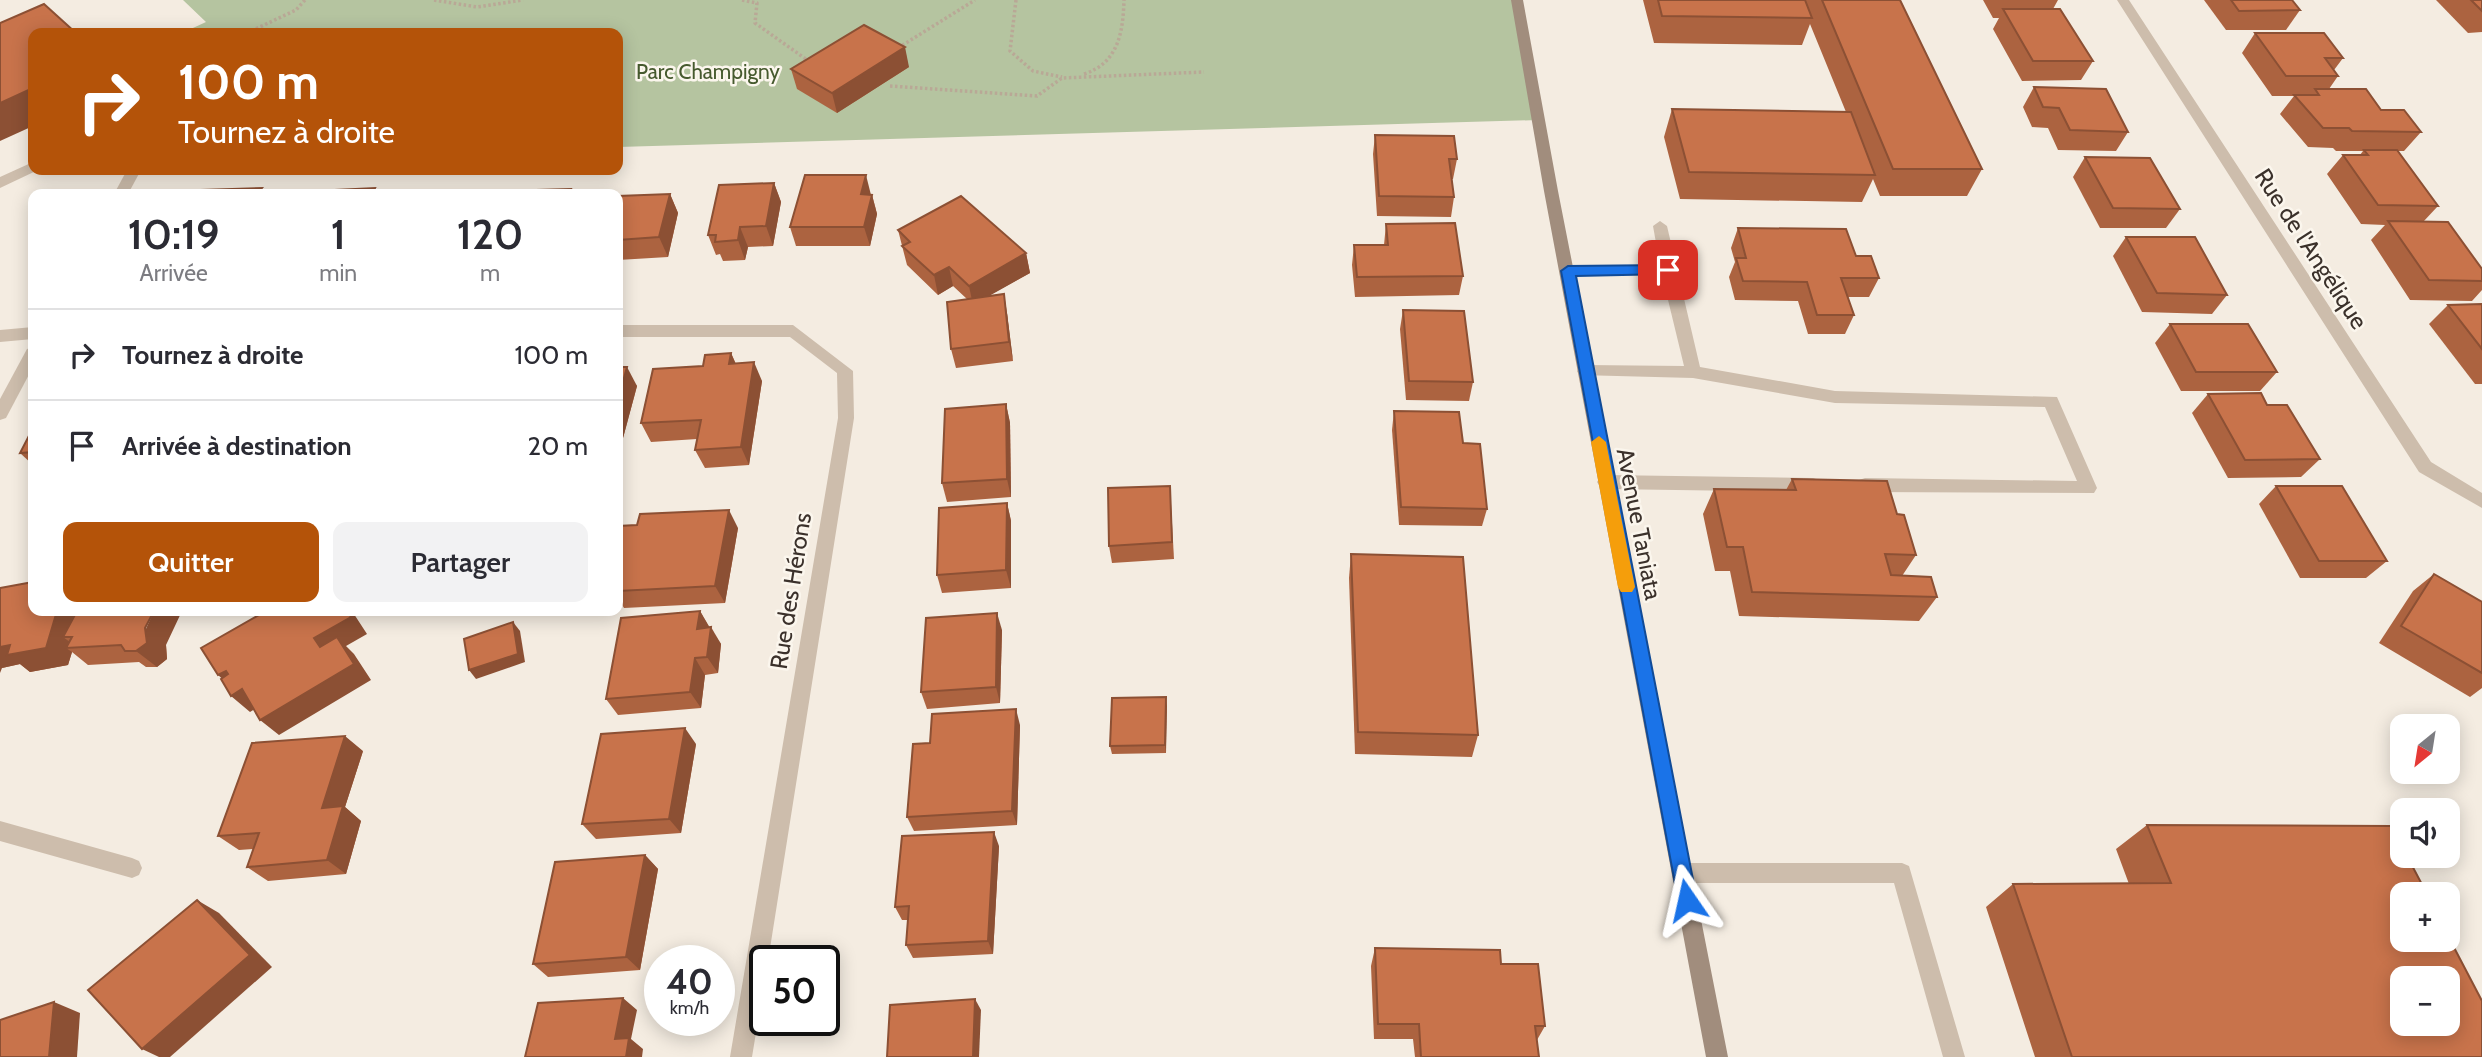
<!DOCTYPE html>
<html lang="fr">
<head>
<meta charset="utf-8">
<style>
	body { margin:0; font-family:Cabin,sans-serif; background:#f2f2f3; color:#2b2b33; height:100vh; display:flex; flex-direction:column; font-size:26px; white-space:nowrap }
	* { box-sizing:border-box; margin:0 }
	p { font-size:23px; color:#7c7c81 }
	.icon { flex:none; width:38px; height:38px; fill:none; stroke:currentColor; stroke-width:2; stroke-linecap:round; stroke-linejoin:round }
	.map { position:relative; flex:1; overflow:hidden }
	.panel { position:absolute; left:28px; top:189px; width:595px; height:427px; display:flex; flex-direction:column; background:#fff; border-radius:14px; box-shadow:0 4px 18px #0003 }
	.panel>* { flex:none }
	.banner { position:absolute; left:28px; top:28px; width:595px; height:147px; border-radius:14px; box-shadow:0 4px 18px #0003; background:#b45309; color:#fff; overflow:hidden }
	.needle { width:46px; rotate:210deg }
	.controls { position:absolute; left:2390px; top:714px; display:grid; gap:14px }
	.controls a { display:grid; place-items:center; width:70px; height:70px; border-radius:14px; background:#fff; box-shadow:0 4px 18px #0003; font-size:35px }
	.speed { position:absolute; left:644px; top:945px; display:flex; gap:14px; font-size:35px; font-weight:700; text-align:center }
	.speed>* { display:grid; place-content:center; width:91px; height:91px; border-radius:50%; background:#fff; box-shadow:0 4px 18px #0003; line-height:1 }
	.speed small { font-size:18px; font-weight:400 }
	.speed .limit { border:4px solid #111; border-radius:10px; background:#fff; color:#111 }
	.pin { position:absolute; display:grid; place-items:center; width:60px; height:60px; color:#fff; margin:-30px; border-radius:14px; box-shadow:0 4px 10px #0006 }
	.me { position:absolute; width:77px; margin:-38px; rotate:349deg; stroke-linejoin:round; filter:drop-shadow(0 0 5px #0008) }
	.turn { display:flex; align-items:center; gap:24px; height:147px; padding:0 35px; font-size:32px }
	.turn .icon { width:91px; height:91px; stroke-width:2.5 }
	.turn b { display:block; font-size:49px; line-height:60px }
	.eta { display:flex; justify-content:space-evenly; align-items:center; height:119px; text-align:center }
	.eta b { font-size:42px; font-weight:600; line-height:49px }
	.primary-button { display:flex; gap:14px; margin-top:auto; padding:14px 35px }
	.primary-button a { flex:1; height:80px; border-radius:14px; background:#b45309; color:#fff; font-size:28px; font-weight:600; line-height:80px; text-align:center }
	.primary-button a+a { background:#f2f2f3; color:#2b2b33 }
	ul { padding:0; list-style:none }
	li { display:flex; align-items:center; gap:21px; height:91px; padding:0 35px; border-top:2px solid #e1e1e2 }
	li div { flex:1 }
	li b { display:block; font-size:26px }
	li em { font-style:normal }
	.map>svg:first-child { display:block }
	.green { fill:#b5c4a0 }
	.lines { fill:none; stroke-linecap:round; stroke-linejoin:round }
	.path { stroke:#b9a896; stroke-width:3.5; stroke-dasharray:2.5 2.5; stroke-linecap:butt }
	.lane { fill:#cdbdac; fill-rule:evenodd }
	.street { fill:#cdbdac; fill-rule:evenodd }
	.secondary { fill:#a18d7d; fill-rule:evenodd }
	.wall { fill:#ac6340 }
	.shaded-wall { fill:#8c5034 }
	.building { fill:#c8734b; stroke:#8c5034; stroke-width:2; fill-rule:evenodd }
	.route { fill:#1a73e8; stroke:#114b97; stroke-width:2 }
	.slow { fill:#f59e0b }
	.labels { text-anchor:middle; stroke-width:5; stroke-linejoin:round; paint-order:stroke }
	.far-park-label { font-size:21px; fill:#465a2e; stroke:#fbf6ed }
	.street-label { font-size:24px; fill:#3b312b; stroke:#fbf6ed }
</style>
</head>
<body>
<div class="map">
<svg width="2482" height="1057" viewBox="0 0 2482 1057">
	<rect width="100%" height="100%" fill="#f4ece1"/>
	<path class="green" d="M183 0H1520L1538 120 618 147V33H182L206 22Z"/>
	<g class="lines">
		<g class="path">
			<path d="M434 0 477 7 523 0"/>
			<path d="M742 0 757 3 755 23 810 62"/>
			<path d="M1016 0 1010 51 1033 71 1062 77"/>
			<path d="M247 33 296 10 305 0"/>
			<path d="M898 48 975 0"/>
			<path d="M1084 74C1119 63 1123 31 1124 0"/>
			<path d="M890 86 1037 96 1062 78 1204 72"/>
		</g>
		<g class="lane">
			<path d="M33 162V170H38L0 188V177Z"/>
			<path d="M127 170H141L128 194H114Z"/>
			<path d="M1660 221 1667 226 1700 367 1835 391 2057 397 2097 488 2094 493 1865 492 1859 490 1856 485 1859 480 1865 478 2077 481 2045 407 1835 403 1693 378 1579 375 1577 371 1585 365 1684 366 1662 275 1568 276 1560 271 1568 266 1660 265 1653 226Z"/>
			<path d="M33 327V339L0 342V330Z"/>
			<path d="M1606 475 1813 478 1819 480 1822 485 1819 490 1813 492 1606 489 1600 487 1597 482 1600 477Z"/>
			<path d="M1682 863H1902L1909 866 1965 1057H1943L1894 883H1682L1675 880 1672 873 1675 866Z"/>
		</g>
		<g class="street">
			<path d="M2117 0H2129L2431 462 2482 493V508L2419 472Z"/>
			<path d="M618 325H793L853 371 854 418 768 961H765V978L752 1057H730L838 418 837 373 790 337H618Z"/>
			<path d="M33 347V367L6 418 0 420V399L27 349Z"/>
			<path d="M0 821 132 858 139 861 142 868 139 875 132 878 0 841Z"/>
		</g>
		<path class="secondary" d="M1511 0H1523L1558 191 1728 1057H1706L1544 191Z"/>
	</g>
	<g class="wall">
		<path d="M1643 0H1900L1982 169 1967 196H1880L1873 179 1862 202 1680 199 1664 137 1672 109 1846 112 1810 24 1802 45 1654 43Z"/>
		<path d="M1983 0H2058L2053 9 2093 61 2081 80 2022 81 1993 29 1999 18H1993Z"/>
		<path d="M2204 0H2292L2300 10 2286 30H2226Z"/>
		<path d="M2436 0H2482V32L2468 33Z"/>
		<path d="M2255 33 2343 58 2334 70 2338 76 2329 89 2381 110 2421 132 2404 151H2398L2438 206 2423 222 2482 269V290L2472 301 2410 300 2371 240 2385 225 2361 224 2327 174 2343 155H2360L2363 151H2336L2333 148 2308 147 2280 114 2294 96H2272L2242 53Z"/>
		<path d="M909 67 837 113 797 89 791 69Z"/>
		<path d="M2034 87 2128 132 2116 151 2058 150 2048 128 2032 127 2023 107Z"/>
		<path d="M1375 135 1457 159 1453 179H1452L1454 197 1451 217 1377 216 1373 154Z"/>
		<path d="M2085 157 2180 209 2166 228H2100L2073 177Z"/>
		<path d="M774 183 781 202 773 246 748 247 745 260 723 261 720 254 716 255 708 235Z"/>
		<path d="M670 194 678 213 668 257 618 260V196Z"/>
		<path d="M872 195 877 214 870 246H796L790 227Z"/>
		<path d="M1386 224 1463 276 1459 295 1355 297 1352 265 1354 245H1384Z"/>
		<path d="M1738 228 1856 256 1879 278 1869 297H1848L1854 315 1845 334H1808L1798 301 1735 300 1729 277 1735 262 1731 248Z"/>
		<path d="M898 230 1026 253 1030 273 988 296 1007 313 1013 361 956 368 951 349 967 299 953 286 938 295 907 265Z"/>
		<path d="M2126 237 2227 295 2212 314 2142 312 2113 256Z"/>
		<path d="M2482 304V384H2475L2429 324 2448 305Z"/>
		<path d="M1403 310 1473 382 1469 401 1406 400 1400 329Z"/>
		<path d="M2170 324 2277 372 2260 391H2181L2155 343Z"/>
		<path d="M731 353 736 364 762 381 749 465 705 468 695 450 697 439 651 442 641 423 703 366Z"/>
		<path d="M618 367 637 386 623 438H618Z"/>
		<path d="M2208 394 2267 405 2320 459 2301 477 2228 478 2192 413Z"/>
		<path d="M1006 404 1010 423 1011 497 947 502 942 483Z"/>
		<path d="M1394 411 1463 443 1487 509 1482 526 1399 525 1392 430Z"/>
		<path d="M33 428V465L20 453Z"/>
		<path d="M1792 479 1897 514 1916 555 1902 576 1937 597 1919 621 1739 616 1730 571H1715L1703 514 1714 489 1786 490Z"/>
		<path d="M1170 486 1174 559 1112 563 1109 546Z"/>
		<path d="M2276 486 2387 561 2366 578H2300L2259 504Z"/>
		<path d="M1007 503 1011 521V588L942 593 937 575Z"/>
		<path d="M618 526 738 528 725 603 624 608 618 598Z"/>
		<path d="M1351 554 1478 735 1472 757 1355 754 1349 578Z"/>
		<path d="M2434 574 2482 602V688L2470 697 2379 643 2413 591Z"/>
		<path d="M33 582 166 645 167 659 157 667H146L139 662 88 665 72 652 68 665 30 672 20 664 2 668Z"/>
		<path d="M700 611 709 627 721 644 718 673 705 675 701 708 618 715 606 699Z"/>
		<path d="M1002 630 1000 703 927 709 921 692Z"/>
		<path d="M1166 697V753L1112 754 1110 746Z"/>
		<path d="M1020 725 1017 825 914 831 907 817 930 743Z"/>
		<path d="M696 744 681 833 596 839 582 824Z"/>
		<path d="M363 751 345 807 361 821 346 874 268 881 247 867 253 849 239 850 218 836Z"/>
		<path d="M2147 825 2482 1057H2035L1986 907 2013 884H2129L2116 849Z"/>
		<path d="M999 846 993 954 913 958 906 945 908 920H902L895 907Z"/>
		<path d="M645 855 658 869 640 970 548 977 533 964Z"/>
		<path d="M1375 948 1501 964 1545 1026 1537 1040 1539 1057H1415L1413 1039H1374L1371 966Z"/>
	</g>
	<g class="shaded-wall">
		<path d="M905 47 909 67 837 113 832 93Z"/>
		<path d="M33 88V126L0 141V103Z"/>
		<path d="M866 175 871 195 861 194Z"/>
		<path d="M774 183 781 202 773 246 766 226Z"/>
		<path d="M375 188 378 194H372Z"/>
		<path d="M670 194 678 213 668 257 659 237Z"/>
		<path d="M872 195 877 214 870 246 864 227Z"/>
		<path d="M740 227 748 247 745 260 738 240Z"/>
		<path d="M1026 253 1030 273 973 305 969 286Z"/>
		<path d="M949 267 953 286 938 295 934 275Z"/>
		<path d="M1004 294 1007 313 1013 361 1009 342Z"/>
		<path d="M731 353 739 372 729 364Z"/>
		<path d="M754 362 762 381 749 465 741 447Z"/>
		<path d="M627 367 637 386 623 438 618 429V400Z"/>
		<path d="M1006 404 1010 423 1011 497 1007 479Z"/>
		<path d="M1007 503 1011 521V588L1006 570Z"/>
		<path d="M729 510 738 528 725 603 715 586Z"/>
		<path d="M57 611H83L72 637H63L74 645 66 648 72 652 68 665 30 672 20 664 2 668 0 673V647Z"/>
		<path d="M154 611H182L166 645 167 659 157 667 136 651Z"/>
		<path d="M347 611H352L367 634 346 646 354 654 371 680 279 735 260 720 320 647 314 638Z"/>
		<path d="M700 611 710 628 697 629Z"/>
		<path d="M997 613 1002 630 1000 703 996 687Z"/>
		<path d="M513 622 520 631 525 662 476 679 469 670Z"/>
		<path d="M711 627 721 644 718 673 707 657Z"/>
		<path d="M695 658 705 675 701 708 690 692Z"/>
		<path d="M226 671 237 692 218 675Z"/>
		<path d="M242 689 261 705 250 712 231 696Z"/>
		<path d="M1166 697 1167 706 1166 753 1165 745Z"/>
		<path d="M1016 709 1020 725 1017 825 1012 811Z"/>
		<path d="M685 728 696 744 681 833 669 819Z"/>
		<path d="M345 736 363 751 345 807 361 821 346 874 327 860 322 808Z"/>
		<path d="M994 832 999 846 993 954 988 941Z"/>
		<path d="M645 855 658 869 640 970 626 957Z"/>
		<path d="M197 900 219 913 272 967 170 1057H159L142 1049Z"/>
		<path d="M623 998 637 1010 631 1039 643 1049 642 1057H626L615 1039Z"/>
		<path d="M975 999 981 1010 979 1057H973Z"/>
		<path d="M54 1002 80 1013 77 1057H49Z"/>
	</g>
	<g class="building">
		<path d="M1658 0H1805L1812 18 1662 16Z"/>
		<path d="M1822 0H1900L1982 169H1893Z"/>
		<path d="M2231 0H2292L2300 10 2239 11Z"/>
		<path d="M2471 0H2482V11Z"/>
		<path d="M44 4 76 33H33V79L31 80 33 83V88L0 103V23Z"/>
		<path d="M2003 9H2060L2093 61H2033Z"/>
		<path d="M864 25 905 47 832 93 791 69Z"/>
		<path d="M2255 33H2324L2343 58H2325L2338 76H2286Z"/>
		<path d="M2034 87 2106 89 2128 132 2070 130 2059 108 2043 107Z"/>
		<path d="M2315 89H2366L2381 110H2404L2421 132 2352 131 2349 128H2323L2294 95H2319Z"/>
		<path d="M1672 109 1851 112 1875 175 1689 172Z"/>
		<path d="M1375 135 1454 136 1457 159H1449L1454 197 1379 196Z"/>
		<path d="M2364 150H2397L2438 206 2378 205 2343 155H2368Z"/>
		<path d="M2085 157 2150 158 2180 209 2113 208Z"/>
		<path d="M805 175H866L861 194 872 195 864 227H790Z"/>
		<path d="M774 183 766 226 740 227 738 240 715 242 716 235H708L719 185Z"/>
		<path d="M262 188 259 192H281L280 194H198L201 190Z"/>
		<path d="M375 188 372 194H333L335 190Z"/>
		<path d="M571 189 569 194H493L494 191Z"/>
		<path d="M670 194 659 237 618 240V196Z"/>
		<path d="M961 196 1026 253 969 286 949 267 934 275 902 246 910 242 898 230Z"/>
		<path d="M2388 221 2448 222 2482 269V281L2429 280Z"/>
		<path d="M1455 223 1463 276 1357 277 1354 245H1388L1386 224Z"/>
		<path d="M1738 228 1846 229 1856 256H1871L1879 278H1841L1854 315H1817L1807 282 1743 281 1736 258H1746Z"/>
		<path d="M2126 237H2195L2227 295 2157 293Z"/>
		<path d="M1004 294 1009 342 951 349 947 302Z"/>
		<path d="M2482 304V349L2448 305Z"/>
		<path d="M1403 310 1464 311 1473 382 1409 381Z"/>
		<path d="M2170 324H2248L2277 372H2196Z"/>
		<path d="M731 353 729 364 754 362 741 447 695 450 701 420 641 423 653 369 703 366 705 355Z"/>
		<path d="M618 367H627L618 400Z"/>
		<path d="M2261 393 2267 405H2287L2320 459 2245 460 2208 394Z"/>
		<path d="M1006 404 1007 479 942 483 945 409Z"/>
		<path d="M1394 411 1459 412 1463 443 1480 444 1487 509 1401 507Z"/>
		<path d="M33 428V452L20 453Z"/>
		<path d="M1792 479 1887 481 1897 514 1904 515 1916 555 1885 554 1891 575 1931 577 1937 597 1752 592 1743 547H1727L1714 489 1796 490Z"/>
		<path d="M1170 486 1172 542 1109 546 1108 488Z"/>
		<path d="M2276 486H2342L2387 561H2319Z"/>
		<path d="M1007 503 1006 570 937 575 939 508Z"/>
		<path d="M729 510 715 586 618 591V571L619 564H618V526L637 525 640 514Z"/>
		<path d="M1351 554 1463 557 1478 735 1358 732Z"/>
		<path d="M2434 574 2482 602V673L2401 626Z"/>
		<path d="M33 582V611H57L46 648 7 655 10 645 0 647V588Z"/>
		<path d="M77 611H154L145 628 147 643 136 651H125L121 645 66 648 72 637H63Z"/>
		<path d="M266 611H347L351 617 314 638 320 647 337 637 354 664 260 720 242 689 231 696 221 679 228 674 226 671 218 675 201 648Z"/>
		<path d="M700 611 697 629 711 627 707 657 695 658 690 692 606 699 621 618Z"/>
		<path d="M997 613 996 687 921 692 926 618Z"/>
		<path d="M513 622 518 654 469 670 464 639Z"/>
		<path d="M1166 697 1165 745 1110 746 1112 698Z"/>
		<path d="M1016 709 1012 811 907 817 913 744 930 743 932 714Z"/>
		<path d="M685 728 669 819 582 824 601 734Z"/>
		<path d="M345 736 322 808 343 806 327 860 247 867 259 833 218 836 252 743Z"/>
		<path d="M2147 825 2391 826 2403 848V856H2407L2427 894H2403V940H2448V936L2482 1001V1057H2072L2013 884 2171 883ZM2403 978H2448V1024H2403Z"/>
		<path d="M994 832 988 941 906 945 909 906 895 907 902 836Z"/>
		<path d="M645 855 626 957 533 964 555 862Z"/>
		<path d="M197 900 250 955 142 1049 88 990Z"/>
		<path d="M1375 948 1500 950 1501 964H1538L1545 1026H1535L1539 1057H1421L1419 1024H1378Z"/>
		<path d="M623 998 615 1039 629 1038 626 1057H525L538 1003Z"/>
		<path d="M975 999 973 1057H887L890 1005Z"/>
		<path d="M54 1002 49 1057H0V1020Z"/>
	</g>
	<path class="route" d="M1668 265 1675 270 1668 274 1576 276 1697 900 1694 906 1687 909 1681 906 1678 900 1561 271 1568 266Z"/>
	<path class="slow" d="M1599 436 1606 442 1635 587 1632 592H1621L1618 587 1591 442Z"/>
	<g class="labels">
		<g class="far-park-label">
			<text x="708" y="79">Parc Champigny</text>
		</g>
		<g class="street-label">
			<text transform="translate(2311 249) rotate(57)" y="8">Rue de l'Angélique</text>
			<text transform="translate(1639 524) rotate(79)" y="8">Avenue Taniata</text>
			<text transform="translate(791 591) rotate(-81)" y="8">Rue des Hérons</text>
		</g>
	</g>
</svg>
<div class="controls">
<a><svg class="needle" viewBox="-14 -14 28 28"><path d="M0-13l5 13h-10z" fill="#e53935"/><path d="M0 13l5-13h-10z" fill="#7c7c81"/></svg></a>
<a><svg class="icon" aria-label="sound" viewBox="0 0 24 24"><path d="M4 9h4l5-4v14l-5-4H4zM17 9q2 3 0 6"/></svg></a>
<a>+</a>
<a>−</a>
</div>
<div class="speed"><div>40<small>km/h</small></div><div class="limit">50</div></div>
<div class="pin" style="left:1668px;top:270px;background:#d93025"><svg class="icon" aria-label="arrive" viewBox="0 0 24 24"><path d="M6 21V4h12l-3 4 3 4H6"/></svg></div>
<svg class="me" style="left:1687px;top:900px" viewBox="-20 -20 40 40"><path d="M0-17L14 15 0 8-14 15z" fill="#1a73e8" stroke="#fff" stroke-width="4"/></svg>
<div class="banner">
<div class="turn"><svg class="icon" aria-label="right" viewBox="0 0 24 24"><path d="M7 20v-9h11M14 6l5 5-5 5"/></svg><div><b>100 m</b>Tournez à droite</div></div>
</div>
<section class="panel">
<div class="eta">
<div><b>10:19</b><p>Arrivée</p></div>
<div><b>1</b><p>min</p></div>
<div><b>120</b><p>m</p></div>
</div>
<ul>
<li><svg class="icon" aria-label="right" viewBox="0 0 24 24"><path d="M7 20v-9h11M14 6l5 5-5 5"/></svg><div><b>Tournez à droite</b></div><em>100 m</em></li>
<li><svg class="icon" aria-label="arrive" viewBox="0 0 24 24"><path d="M6 21V4h12l-3 4 3 4H6"/></svg><div><b>Arrivée à destination</b></div><em>20 m</em></li>
</ul>
<div class="primary-button"><a>Quitter</a><a>Partager</a></div>
</section>
</div>
</body>
</html>
